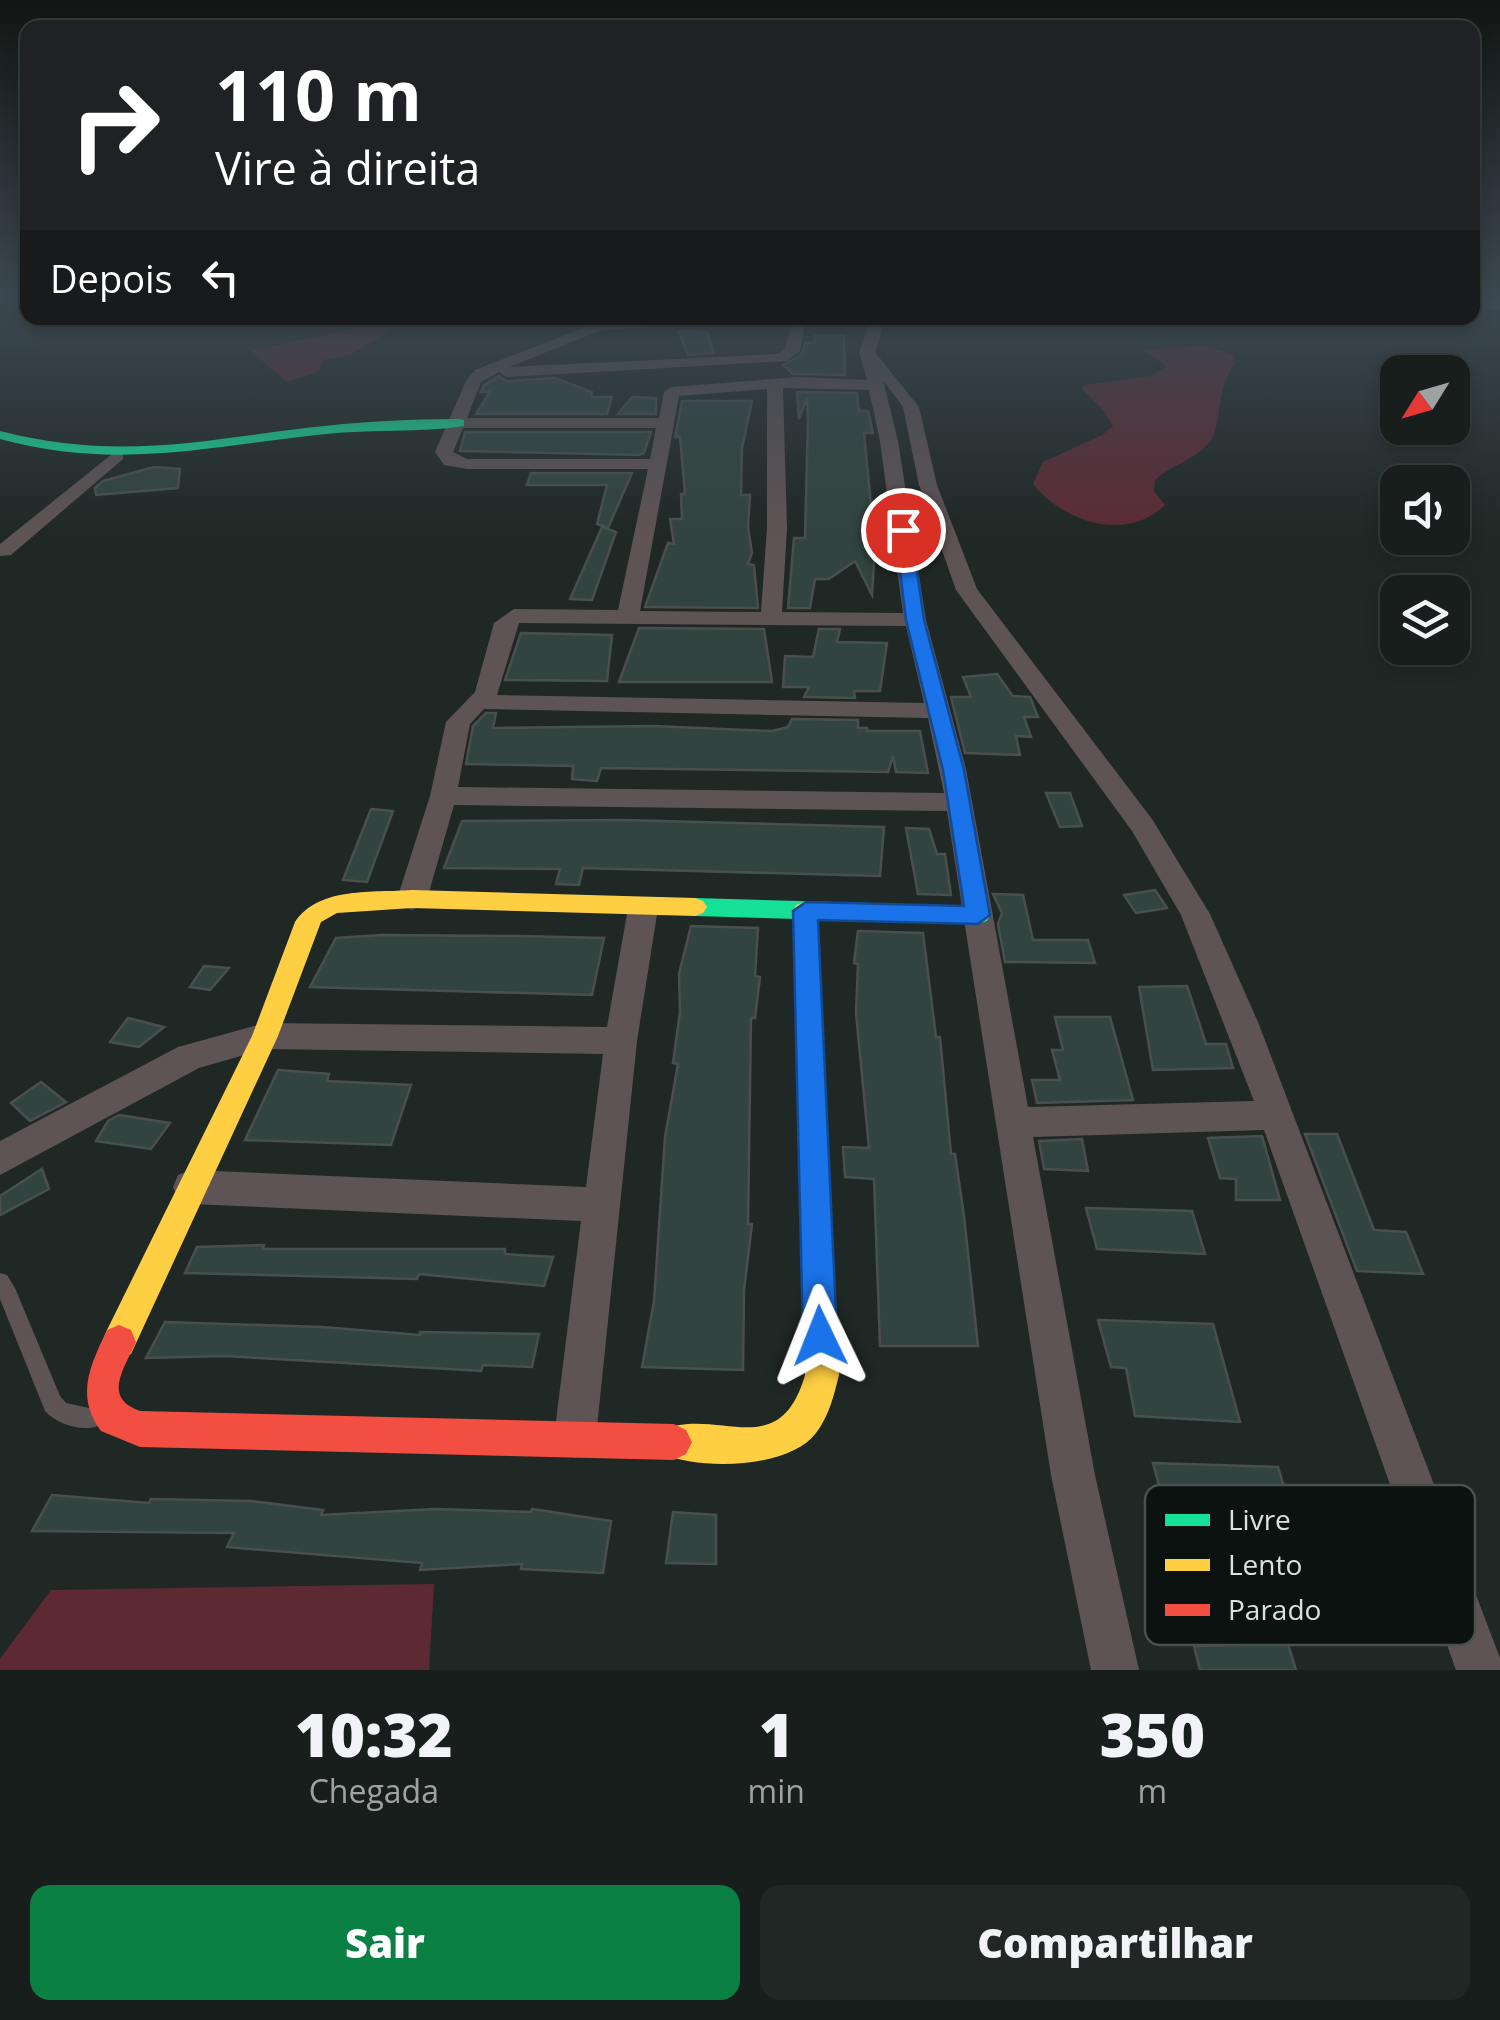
<!DOCTYPE html>
<html lang="pt">
<head>
<meta charset="utf-8">
<style>
	body { margin:0; font-family:"Open Sans",sans-serif; background:#212725; color:#f1f3f6; height:100vh; display:flex; flex-direction:column; font-size:38px; white-space:nowrap }
	* { box-sizing:border-box; margin:0 }
	p { font-size:32px; color:#9fa2a3 }
	.icon { flex:none; width:55px; height:55px; fill:none; stroke:currentColor; stroke-width:2; stroke-linecap:round; stroke-linejoin:round }
	.map { position:relative; height:1670px; overflow:hidden }
	.panel { display:flex; flex-direction:column; background:#181e1c; flex:1 }
	.panel>* { flex:none }
	.banner { position:absolute; left:20px; top:20px; width:1460px; height:305px; border-radius:20px; box-shadow:0 5px 15px #0003,0 0 0 2px #363c3b; background:#202124; color:#fff; overflow:hidden }
	.needle { width:65px; rotate:233deg }
	.buttons { position:absolute; left:1380px; top:355px; display:grid; gap:20px }
	.buttons a { display:grid; place-items:center; width:90px; height:90px; border-radius:20px; background:#181e1c; box-shadow:0 5px 15px #0003,0 0 0 2px #363c3b; font-size:50px }
	.pin { position:absolute; display:grid; place-items:center; width:85px; height:85px; color:#fff; margin:-42px; border:5px solid #fff; border-radius:50%; box-shadow:0 2px 10px #0007 }
	.me { position:absolute; width:110px; margin:-55px; rotate:358deg; stroke-linejoin:round; filter:drop-shadow(0 0 8px #0008) }
	.turn { display:flex; align-items:center; gap:35px; height:210px; padding:0 30px; font-size:45px }
	.turn .icon { width:130px; height:130px; stroke-width:2.5 }
	.turn b { display:block; font-size:70px; line-height:85px }
	.then { display:flex; align-items:center; height:95px; padding:0 30px; background:#0003; gap:20px; font-size:38px }
	.eta { display:flex; justify-content:space-evenly; align-items:center; height:170px; text-align:center }
	.eta b { font-size:60px; font-weight:800; line-height:70px }
	.primary-button { display:flex; gap:20px; margin-top:auto; padding:20px 30px }
	.primary-button a { flex:1; height:115px; border-radius:20px; background:#0b8043; color:#fff; font-size:40px; font-weight:800; line-height:115px; text-align:center }
	.primary-button a+a { background:#212725; color:#f1f3f6 }
	.map>svg:first-child { display:block }
	.green { fill:#5d2a34 }
	.building { fill:#31443f; stroke:#494f4d; stroke-width:2.5 }
	.lines { fill:none; stroke-linecap:round; stroke-linejoin:round }
	.lane { fill:#5f5455; fill-rule:evenodd }
	.street { fill:#5f5455; fill-rule:evenodd }
	.fast { fill:#16e098; fill-rule:evenodd }
	.slow { fill:#ffcf43; fill-rule:evenodd }
	.jam { fill:#f24e42; fill-rule:evenodd }
	.route { fill:#1a73e8; stroke:#114b97; stroke-width:2.5 }
	.key { fill:#0b1210; stroke:#49504e; stroke-width:2.5 }
	.key-label { font-size:28px; fill:#d9e2de }
</style>
</head>
<body>
<div class="map">
<svg width="1500" height="1670" viewBox="0 0 1500 1670">
	<rect width="100%" height="100%" fill="#202825"/>
	<g class="green">
		<path d="M401 318H411L350 355 322 360 319 371 287 382 251 351Z"/>
		<path d="M1203 346 1232 354 1235 364C1214 390 1224 428 1207 445 1193 460 1170 466 1155 480L1154 491 1165 505C1126 543 1064 522 1033 484L1043 462 1102 435 1113 426 1105 412 1082 389 1084 385 1151 376 1167 366 1142 350Z"/>
		<path d="M434 1584 429 1670H0V1659L51 1590Z"/>
	</g>
	<g class="building">
		<path d="M678 331 707 332 714 353 688 355Z"/>
		<path d="M814 336H844L845 375 793 374 783 365 802 354 805 343H816Z"/>
		<path d="M499 376 506 381 555 378 592 392V397H612L607 414H476L490 392H481L484 385Z"/>
		<path d="M797 392 857 393 859 411H868L873 433H864L875 547 872 595 855 561 829 579H815L810 608H788L794 538H805L808 419 807 398 799 419Z"/>
		<path d="M632 397 656 398V414H618Z"/>
		<path d="M682 401H752L742 448 741 495H750L748 526 752 553 748 564 754 565 758 608 645 607 668 543 674 544 670 519H682L681 494H685L680 437H675Z"/>
		<path d="M465 432H651L644 453 639 455 460 451Z"/>
		<path d="M154 467 180 469 178 488 96 495 95 488 103 481Z"/>
		<path d="M531 473H632L608 528 597 524 607 485H527Z"/>
		<path d="M602 527 616 532 592 600 570 599Z"/>
		<path d="M639 628 764 629 772 682H619Z"/>
		<path d="M819 629H840L837 642 887 643 880 691H854L855 698 804 697 809 687H783L785 656 813 657Z"/>
		<path d="M521 633 612 635 607 681 505 680Z"/>
		<path d="M997 674 1013 696 1030 697 1038 717H1024L1031 737 1016 736 1020 755 965 753 951 697H971L963 677Z"/>
		<path d="M486 713H496L493 728 653 726 772 731 788 727 792 719 858 720V728H867V731H920L928 773 896 772 893 756 888 772 601 768 597 781 572 779 573 766 466 764 473 726Z"/>
		<path d="M1046 793H1070L1082 826 1060 827Z"/>
		<path d="M371 809 393 811 367 882 343 880Z"/>
		<path d="M624 820 884 827 880 876 583 868 579 885 556 884 560 869 444 868 462 821Z"/>
		<path d="M906 828 929 829 937 854H945L951 895 918 894Z"/>
		<path d="M1155 890 1167 908 1136 913 1124 895Z"/>
		<path d="M993 894 1023 895 1033 940H1088L1095 963 1005 962 998 924 1002 913Z"/>
		<path d="M691 926 758 928 755 976 760 977 755 1018H751L748 1224H752L744 1290 743 1370 642 1367 654 1301 665 1137 678 1064 673 1063 680 1012 679 974Z"/>
		<path d="M858 931 923 933 936 1037H940L951 1154H955L964 1216 978 1346H880L874 1179 845 1177 843 1147 869 1148 856 1013 858 964 854 963Z"/>
		<path d="M381 935 520 936 604 938 592 995 310 987 336 938Z"/>
		<path d="M204 966 229 968 210 990 190 987Z"/>
		<path d="M1187 986 1206 1044H1226L1233 1068 1153 1070 1139 987Z"/>
		<path d="M1055 1017H1110L1133 1100 1037 1103 1032 1080H1060L1052 1050H1063Z"/>
		<path d="M128 1018 164 1027 139 1047 110 1042Z"/>
		<path d="M278 1070 329 1074 327 1081 411 1085 391 1145 245 1140Z"/>
		<path d="M41 1082 66 1102 30 1121 11 1103Z"/>
		<path d="M119 1115 170 1123 151 1149 96 1141 108 1121Z"/>
		<path d="M1305 1134H1337L1374 1230 1406 1232 1423 1274 1357 1271Z"/>
		<path d="M1262 1136 1280 1200H1236V1179L1220 1178 1208 1138Z"/>
		<path d="M1082 1139 1088 1171 1044 1169 1039 1141Z"/>
		<path d="M42 1169 49 1189 0 1215V1196Z"/>
		<path d="M1086 1208 1192 1211 1205 1254 1097 1249Z"/>
		<path d="M264 1245 263 1249H505V1254L553 1257 544 1286 419 1274 417 1279 185 1273 197 1247Z"/>
		<path d="M1098 1320 1213 1324 1240 1422 1135 1416 1126 1368 1111 1367Z"/>
		<path d="M165 1322 322 1327 420 1335V1332L539 1334 532 1367 483 1365 481 1371 224 1356 146 1358Z"/>
		<path d="M1153 1463 1278 1467 1296 1527 1168 1520Z"/>
		<path d="M52 1495 149 1503 151 1499 251 1501 323 1510 321 1515 435 1509 531 1512 532 1509 611 1521 603 1573 521 1569 522 1564 420 1570 422 1563 227 1547 234 1533 32 1531Z"/>
		<path d="M673 1512 716 1515V1564L666 1563Z"/>
		<path d="M1288 1644 1296 1670H1200L1194 1646Z"/>
	</g>
	<g class="lines">
		<path class="lane" d="M0 1273 7 1275 15 1288 60 1396 66 1403 98 1410 101 1418 98 1426C82 1432 56 1424 45 1411L0 1299Z"/>
		<g class="street">
			<path d="M1472 302H1500V310L1472 308Z"/>
			<path d="M609 318H758L751 322 602 330 509 367 778 354 785 349 792 318H806L800 351 787 361 506 377 499 372 481 382 467 418H659L664 392 672 387 797 377 867 380 859 352 872 318H886L875 352 919 407 937 485 977 589 1152 819 1210 914 1258 1022 1500 1658V1670H1456L1264 1130 1033 1137 1095 1475 1139 1670H1091L1051 1475 947 811 454 805 427 899 422 906 412 910 402 906 397 899 430 796 446 722 475 692 494 623 514 609 618 610 648 469H467L444 465 435 452 466 381 475 370ZM883 380 903 407 919 485 956 590 1132 831 1181 915 1254 1101 1028 1107 966 769 926 620 898 441ZM783 388 869 390 880 441 903 613 782 612 787 528ZM767 389V528L761 612 640 611 679 396ZM463 428H656L650 459H467L453 452ZM519 623 906 626 924 703 497 695ZM484 709 928 718 944 793 458 787 470 724Z"/>
			<path d="M117 450 123 451V459L11 555 0 556V544Z"/>
			<path d="M643 897 653 900 658 908 637 1041 596 1437 590 1452 575 1458 560 1452 554 1437 581 1221 191 1204 178 1199 173 1187 178 1175 191 1170 586 1187 603 1054 265 1049 199 1068 0 1175V1141L178 1047 265 1023 607 1027 628 908 633 900Z"/>
		</g>
		<g class="fast">
			<path d="M459 419 464 420V426C419 433 371 429 326 434 209 446 118 471 0 439V431C115 460 192 442 305 428 356 422 408 419 459 419Z"/>
			<path d="M695 898 978 906 987 909 990 915 987 921 978 924 695 916 687 913 683 907 687 901Z"/>
		</g>
		<g class="slow">
			<path d="M412 890 695 898 703 901 707 907 703 913 695 916 412 908 337 913 321 922 278 1036 131 1354 119 1359 107 1354 102 1342 107 1330 252 1036 295 922C319 886 374 893 412 890Z"/>
			<path d="M805 902 814 905 817 911 839 1375C834 1395 829 1416 816 1433 789 1469 700 1470 662 1454L656 1442 662 1430C719 1406 779 1465 805 1375L793 911 796 905Z"/>
		</g>
		<path class="jam" d="M119 1325 131 1330 136 1342C124 1369 102 1398 140 1411L674 1424 686 1430 692 1442 686 1454 674 1460 140 1447 101 1431C75 1396 90 1366 107 1330Z"/>
	</g>
	<linearGradient id="sky" x2="0" y2="1"><stop stop-color="#121614"/><stop offset="0.56" stop-color="#3c4851"/><stop offset="1" stop-color="#3c4851" stop-opacity="0"/></linearGradient>
	<rect width="1500" height="536" fill="url(#sky)"/>
	<path class="route" d="M903 526 911 530 924 620 964 770 990 915 978 924 818 920 837 1336 832 1348 820 1353 808 1348 803 1336 793 911 806 902 964 906 943 770 906 620 895 530Z"/>
	<rect x="1145" y="1485" width="330" height="160" rx="15" class="key"/>
	<rect x="1165" y="1514" width="45" height="12" fill="#16e098"/>
	<rect x="1165" y="1559" width="45" height="12" fill="#ffcf43"/>
	<rect x="1165" y="1604" width="45" height="12" fill="#f24e42"/>
	<g class="key-label">
		<text x="1228" y="1530">Livre</text>
		<text x="1228" y="1575">Lento</text>
		<text x="1228" y="1620">Parado</text>
	</g>
</svg>
<div class="buttons">
<a><svg class="needle" viewBox="-14 -14 28 28"><path d="M0-13l5 13h-10z" fill="#e53935"/><path d="M0 13l5-13h-10z" fill="#9fa2a3"/></svg></a>
<a><svg class="icon" aria-label="sound" viewBox="0 0 24 24"><path d="M4 9h4l5-4v14l-5-4H4zM17 9q2 3 0 6"/></svg></a>
<a><svg class="icon" aria-label="layers" viewBox="0 0 24 24"><path d="M12 4l9 5-9 5-9-5zM3 14l9 5 9-5"/></svg></a>
</div>
<div class="pin" style="left:903px;top:530px;background:#d93025"><svg class="icon" aria-label="arrive" viewBox="0 0 24 24"><path d="M6 21V4h12l-3 4 3 4H6"/></svg></div>
<svg class="me" style="left:820px;top:1336px" viewBox="-20 -20 40 40"><path d="M0-17L14 15 0 8-14 15z" fill="#1a73e8" stroke="#fff" stroke-width="4"/></svg>
<div class="banner">
<div class="turn"><svg class="icon" aria-label="right" viewBox="0 0 24 24"><path d="M7 20v-9h11M14 6l5 5-5 5"/></svg><div><b>110 m</b>Vire à direita</div></div>
<div class="then">Depois<svg class="icon" aria-label="left" viewBox="0 0 24 24"><path d="M17 20v-9H6M10 6l-5 5 5 5"/></svg></div>
</div>
</div>
<section class="panel">
<div class="eta">
<div><b>10:32</b><p>Chegada</p></div>
<div><b>1</b><p>min</p></div>
<div><b>350</b><p>m</p></div>
</div>
<div class="primary-button"><a>Sair</a><a>Compartilhar</a></div>
</section>
</body>
</html>
